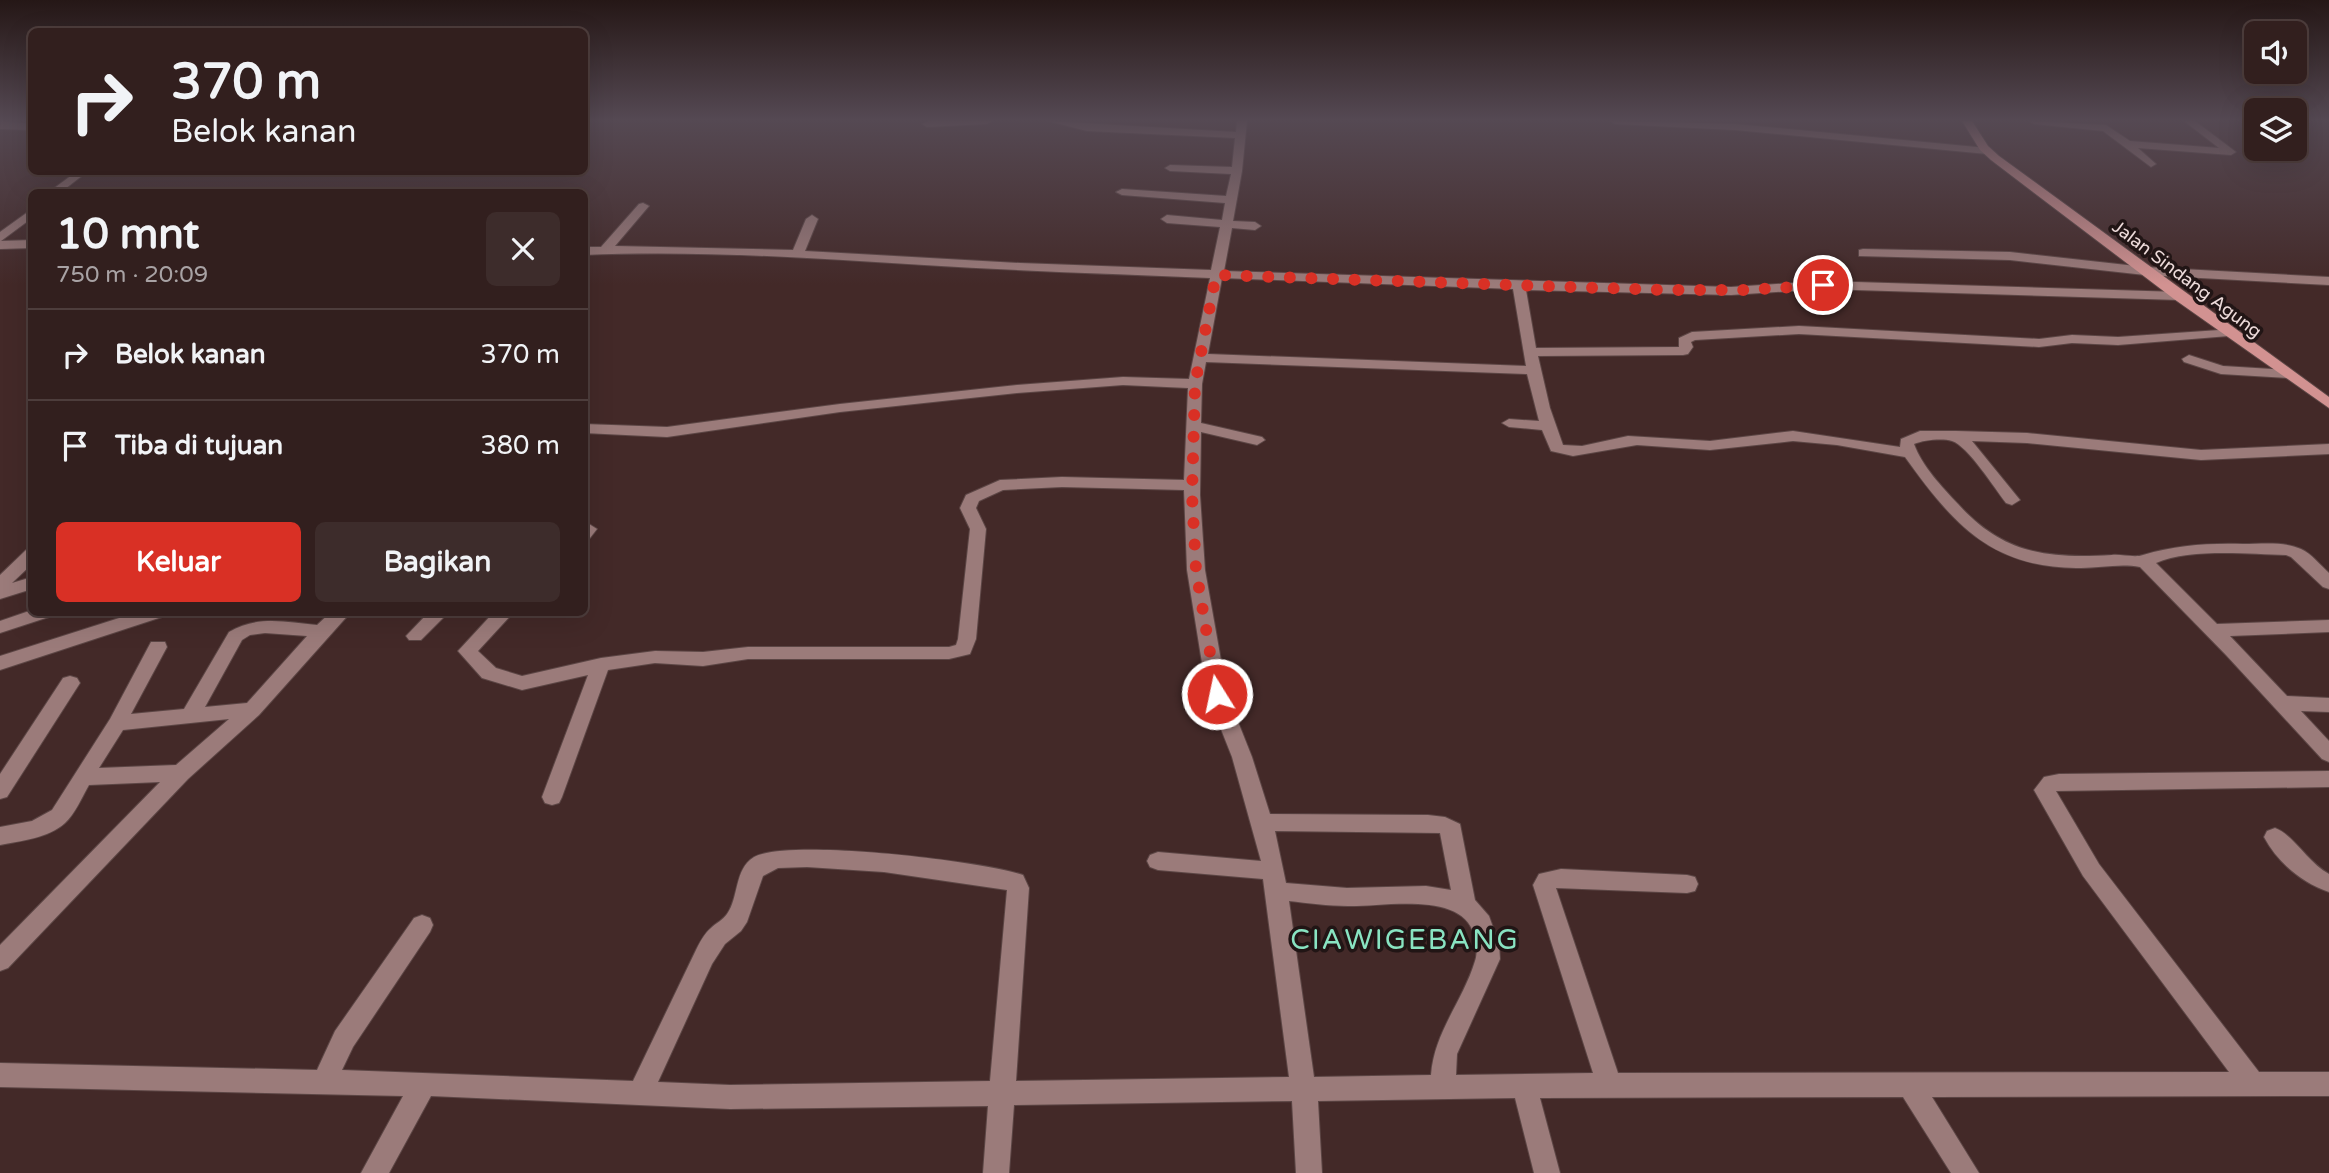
<!DOCTYPE html>
<html lang="id">
<head>
<meta charset="utf-8">
<style>
	body { margin:0; font-family:"Varela Round",sans-serif; background:#3d2c2b; color:#f1f3f6; height:100vh; display:flex; flex-direction:column; font-size:26px; white-space:nowrap }
	* { box-sizing:border-box; margin:0 }
	p { font-size:23px; color:#a8a2a4 }
	.icon { flex:none; width:38px; height:38px; fill:none; stroke:currentColor; stroke-width:2; stroke-linecap:round; stroke-linejoin:round }
	.map { position:relative; flex:1; overflow:hidden }
	.drawer { position:absolute; left:28px; top:189px; width:560px; height:427px; display:flex; flex-direction:column; background:#321f1e; border-radius:10px; box-shadow:0 7px 28px #0002,0 0 0 2px #4d3d3c }
	.drawer>* { flex:none }
	.top-card { position:absolute; left:28px; top:28px; width:560px; height:147px; border-radius:10px; box-shadow:0 7px 28px #0002,0 0 0 2px #4d3d3c; background:#321f1e; color:#f1f3f6; overflow:hidden }
	.tools { position:absolute; left:2244px; top:21px; display:grid; gap:14px }
	.tools a { display:grid; place-items:center; width:63px; height:63px; border-radius:10px; background:#321f1e; box-shadow:0 7px 28px #0002,0 0 0 2px #4d3d3c; font-size:35px }
	.pin { position:absolute; display:grid; place-items:center; width:60px; height:60px; color:#fff; margin:-30px; border:4px solid #fff; border-radius:50%; box-shadow:0 2px 7px #0007 }
	.me { position:absolute; width:77px; margin:-38px; rotate:350deg; stroke-linejoin:round; filter:drop-shadow(0 0 5px #0008) }
	.turn { display:flex; align-items:center; gap:24px; height:147px; padding:0 28px; font-size:32px }
	.turn .icon { width:91px; height:91px; stroke-width:2.5 }
	.turn b { display:block; font-size:49px; line-height:60px }
	.round { display:grid; place-items:center; flex:none; width:74px; height:74px; border-radius:10px; background:#3d2c2b }
	.head { display:flex; align-items:center; justify-content:space-between; height:119px; padding:0 28px }
	h1 { font-size:42px; font-weight:700; line-height:52px }
	.button { display:flex; gap:14px; margin-top:auto; padding:14px 28px }
	.button a { flex:1; height:80px; border-radius:10px; background:#d93025; color:#fff; font-size:28px; font-weight:700; line-height:80px; text-align:center }
	.button a+a { background:#3d2c2b; color:#f1f3f6 }
	ul { padding:0; list-style:none }
	li { display:flex; align-items:center; gap:21px; height:91px; padding:0 28px; border-top:2px solid #4d3d3c }
	li div { flex:1 }
	li b { display:block; font-size:26px }
	li em { font-style:normal }
	.map>svg:first-child { display:block }
	.lines { fill:none; stroke-linecap:round; stroke-linejoin:round }
	.minor-casing { stroke:#5c4645; stroke-width:2 }
	.major-casing { stroke:#5c4645; stroke-width:2 }
	.minor { fill:#9b7b7a; fill-rule:evenodd }
	.major { fill:#d29291; fill-rule:evenodd }
	.route { stroke:#d93025; stroke-width:12; stroke-dasharray:0 21.6 }
	.labels { text-anchor:middle; stroke-width:7; stroke-linejoin:round; paint-order:stroke }
	.far-street-label { font-size:18px; fill:#eddbda; stroke:#211515 }
	.near-quarter-label { font-size:28px; letter-spacing:2px; fill:#89e4c2; stroke:#211515 }
</style>
</head>
<body>
<div class="map">
<svg width="2329" height="1173" viewBox="0 0 2329 1173">
	<rect width="100%" height="100%" fill="#432928"/>
	<g class="lines">
		<defs>
			<g id="minor">
				<path d="M1 121 32 124V130L0 129Z"/>
				<path d="M929 121H992L987 124 927 127 922 124Z"/>
				<path d="M1048 121 1236 132 1237 121H1247L1242 171 1233 221 1255 222 1261 226 1255 230 1232 228 1224 271 1731 287 1823 281 2179 292 2185 296 2179 300 1823 289 1731 295 1526 290 1536 348 1679 347V338L1692 332 1799 326 2039 339 2072 335 2118 337 2234 329V335L2229 336 2118 345 2072 343 2039 347 1799 334 1695 340 1691 342 1693 347 1688 354 1683 355 1538 356 1550 408 1563 445 1582 446 1628 436 1710 441 1793 431 1900 447 1901 439 1920 431H1956L2027 433 2201 450 2329 444V454L2201 460 2027 443 1972 441 2020 500 2012 505 2006 503C1995 489 1968 446 1952 441 1942 438 1924 440 1914 444 1922 466 1942 487 1958 504 2003 554 2048 559 2112 555 2121 554 2135 558 2143 555 2176 545 2209 543 2243 544 2261 544 2284 541 2301 549 2311 553 2321 566 2329 573V589L2323 587 2291 557 2286 555C2248 554 2190 548 2156 563L2217 624 2329 620V632L2230 636 2287 696 2329 698V712L2301 711 2329 741V762L2322 759 2226 655 2140 567C2118 563 2097 569 2076 568 1989 567 1952 522 1905 457L1837 445 1793 441 1710 450 1637 445 1573 456 1551 451 1542 430 1509 427 1502 423 1509 419 1539 421 1527 374 1206 362 1202 384 1201 423 1262 437 1265 440 1257 445 1201 432 1200 495 1205 570 1227 694 1252 757 1270 814 1428 815 1445 817 1460 824 1475 900 1489 916 1499 944 1500 959 1457 1054 1456 1075 1593 1073 1533 885 1539 874 1561 869 1687 875 1695 877 1698 884 1695 891 1687 893 1556 888 1618 1073 2229 1072 2083 876 2034 790 2044 777 2059 774 2329 771V787L2056 791 2099 864 2259 1072H2329V1096L1932 1097 1979 1173H1951L1903 1097 1540 1098 1560 1173H1534L1515 1098 1318 1101 1322 1173H1296L1292 1101 1014 1105 1009 1173H983L988 1106 730 1109 431 1096 389 1173H361L403 1096 0 1087V1063L317 1070 335 1031 414 918 422 915 430 918 433 925 430 932 353 1047 342 1070 633 1081 696 950C700 942 704 934 711 928 716 923 723 920 727 914 739 898 734 869 754 857 788 838 982 861 1023 875L1029 888 1016 1081 1289 1077 1263 879 1158 870 1150 867 1147 861 1150 855 1158 852 1261 861 1232 757 1207 694 1187 570 1184 490 1062 487 1003 490 979 501 976 508 986 529 976 639 970 654 949 659H748L703 666 655 663 608 670 562 797 559 803 552 805 545 803 542 797 588 675 522 690 482 678 458 651 494 612H514L478 651 496 668 522 676 601 658 655 651 703 652 748 647H949L956 645 958 639 970 529 960 508 966 495 1000 480 1062 477 1184 480 1188 388 1123 385 1017 393 840 412 667 437 584 433V424L667 427 840 404 1017 385 1123 377 1189 379 1210 278C1114 274 1019 271 924 265 811 258 697 250 584 255V247H601L639 204 643 203 649 206 615 246 793 250 806 219 812 215 818 219 805 251 1020 263 1211 270 1220 227 1167 223 1161 219 1167 215 1222 220 1225 203 1122 195 1116 192 1122 189 1226 196 1231 174 1170 171 1165 168 1170 165 1232 167 1235 138 1087 131ZM1222 278 1513 289 1526 366 1208 354ZM1275 831 1440 833 1451 890 1426 886 1347 888 1286 883ZM807 867 884 872 1007 890 990 1081 730 1085 658 1082 712 964 725 944 741 931 747 922 763 876 778 868ZM1289 901C1308 903 1328 906 1348 906 1381 907 1463 890 1474 935 1476 943 1478 953 1475 961 1463 1001 1434 1032 1431 1075L1314 1077Z"/>
				<path d="M1610 121 1735 124 1987 148 1992 151 1987 154 1735 130 1615 124Z"/>
				<path d="M2029 121 2106 125 2130 141 2219 148 2184 121H2195L2236 152 2231 155 2138 148 2156 164 2151 167 2103 131 2034 124Z"/>
				<path d="M76 172H87L61 192H49Z"/>
				<path d="M32 209V218L1 241 32 240V248L0 249V232Z"/>
				<path d="M1863 249 2010 252 2145 267 2329 277V285L2145 275 2010 260 1859 256V250Z"/>
				<path d="M2189 355 2223 366 2288 370 2295 374 2288 378 2221 374 2184 362 2182 359Z"/>
				<path d="M589 524 597 529 590 538 584 539V525Z"/>
				<path d="M32 549V564L12 583 32 577V589L0 599V575L26 550Z"/>
				<path d="M32 610V612H55L52 616 0 633V621Z"/>
				<path d="M138 612H168L165 616 0 670V656Z"/>
				<path d="M331 612H351L259 715 188 779 8 968 0 971V945L160 782 89 785C82 797 75 814 65 823 49 838 20 841 0 845V827L32 821 52 810 110 719 151 642H165L167 647 131 714 184 709 229 632C257 615 286 622 317 625ZM265 633 307 636 247 703 205 707 242 640 250 635ZM229 719 176 765 99 768 123 730Z"/>
				<path d="M429 612H449L421 640H409L406 636Z"/>
				<path d="M70 676 77 678 80 683 7 797 0 799V774L63 678Z"/>
				<path d="M2275 828C2294 835 2308 863 2329 874V892C2302 883 2278 863 2264 837L2267 831Z"/>
			</g>
			<path id="major" d="M1962 121H1972L1988 146 1999 156 2329 397V408L2174 299 1991 160 1980 150Z"/>
		</defs>
		<use href="#minor" class="minor-casing"/>
		<use href="#major" class="major-casing"/>
		<use href="#minor" class="minor"/>
		<use href="#major" class="major"/>
	</g>
	<linearGradient id="sky" x2="0" y2="1"><stop stop-color="#251716"/><stop offset="0.42" stop-color="#554953"/><stop offset="1" stop-color="#554953" stop-opacity="0"/></linearGradient>
	<rect width="2329" height="285" fill="url(#sky)"/>
	<g class="lines">
		<path class="route" d="M1217 694 1196 570 1192 495 1195 384 1216 275 1662 290H1747L1823 285"/>
	</g>
	<g class="labels">
		<g class="far-street-label">
			<text transform="translate(2187 279) rotate(37)" y="6">Jalan Sindang Agung</text>
		</g>
		<g class="near-quarter-label">
			<text x="1405" y="949">CIAWIGEBANG</text>
		</g>
	</g>
</svg>
<div class="tools">
<a><svg class="icon" aria-label="sound" viewBox="0 0 24 24"><path d="M4 9h4l5-4v14l-5-4H4zM17 9q2 3 0 6"/></svg></a>
<a><svg class="icon" aria-label="layers" viewBox="0 0 24 24"><path d="M12 4l9 5-9 5-9-5zM3 14l9 5 9-5"/></svg></a>
</div>
<div class="pin" style="left:1823px;top:285px;background:#d93025"><svg class="icon" aria-label="arrive" viewBox="0 0 24 24"><path d="M6 21V4h12l-3 4 3 4H6"/></svg></div>
<svg class="me" style="left:1217px;top:694px" viewBox="-20 -20 40 40"><circle r="17" fill="#d93025" stroke="#fff" stroke-width="3"/><path d="M0-11L8 9 0 5-8 9z" fill="#fff"/></svg>
<div class="top-card">
<div class="turn"><svg class="icon" aria-label="right" viewBox="0 0 24 24"><path d="M7 20v-9h11M14 6l5 5-5 5"/></svg><div><b>370 m</b>Belok kanan</div></div>
</div>
<section class="drawer">
<div class="head"><div><h1>10 mnt</h1><p>750 m · 20:09</p></div><a class="round"><svg class="icon" aria-label="close" viewBox="0 0 24 24"><path d="M6 6l12 12M18 6L6 18"/></svg></a></div>
<ul>
<li><svg class="icon" aria-label="right" viewBox="0 0 24 24"><path d="M7 20v-9h11M14 6l5 5-5 5"/></svg><div><b>Belok kanan</b></div><em>370 m</em></li>
<li><svg class="icon" aria-label="arrive" viewBox="0 0 24 24"><path d="M6 21V4h12l-3 4 3 4H6"/></svg><div><b>Tiba di tujuan</b></div><em>380 m</em></li>
</ul>
<div class="button"><a>Keluar</a><a>Bagikan</a></div>
</section>
</div>
</body>
</html>
